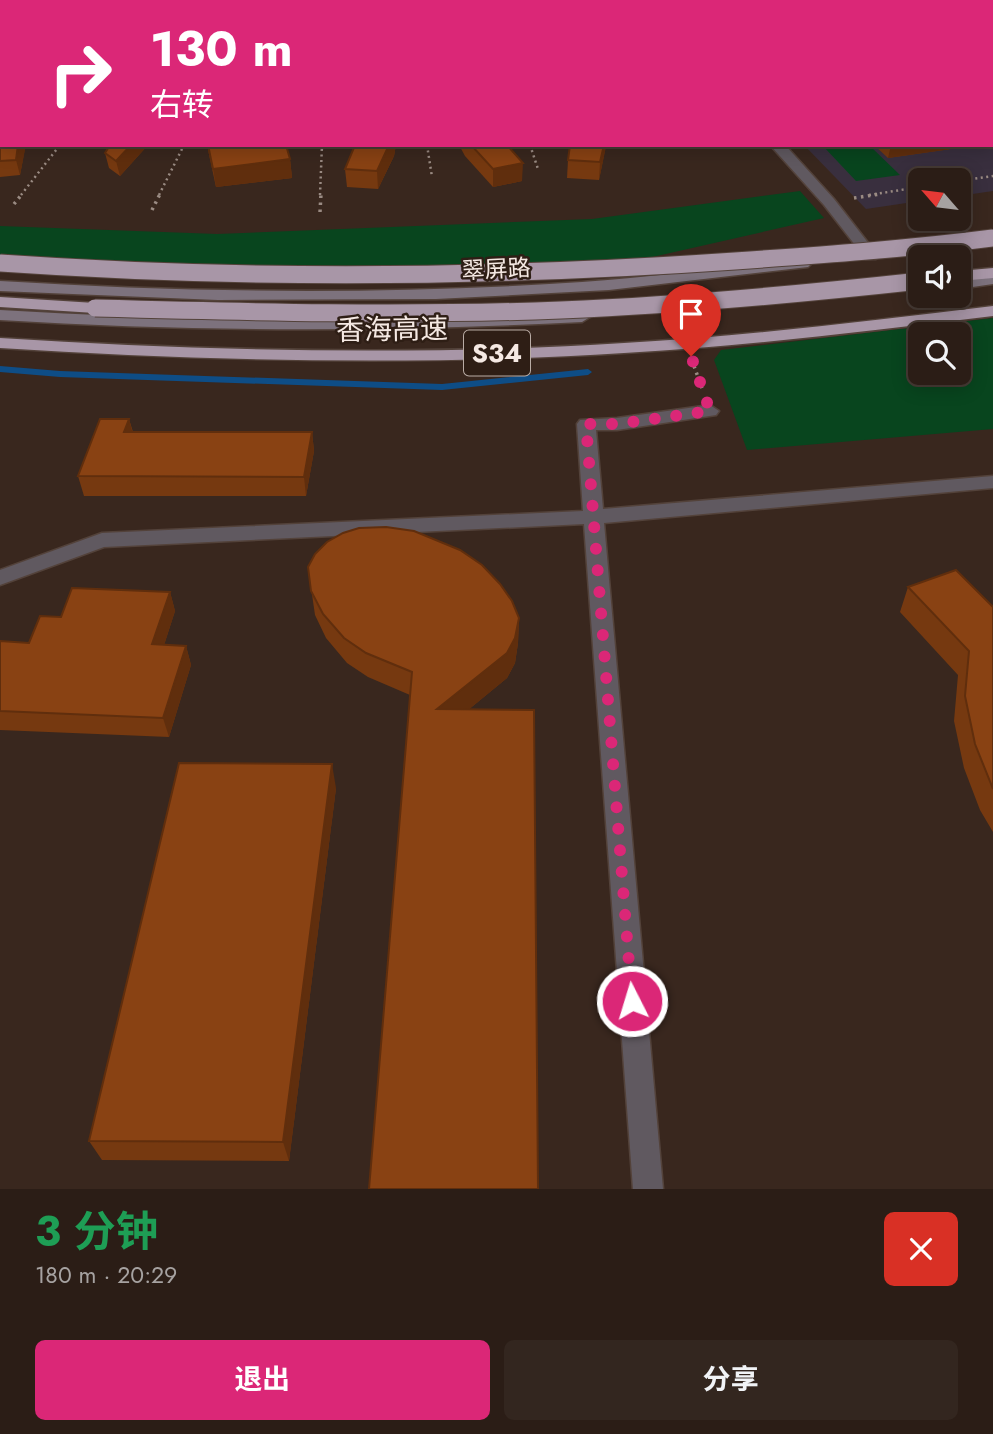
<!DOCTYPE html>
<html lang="zh">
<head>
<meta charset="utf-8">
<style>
	body { margin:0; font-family:Jost,"Noto Sans SC",sans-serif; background:#33261f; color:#f1f3f6; height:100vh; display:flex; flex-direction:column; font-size:26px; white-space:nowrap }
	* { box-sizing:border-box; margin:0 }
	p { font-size:23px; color:#a6a2a1 }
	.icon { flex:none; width:38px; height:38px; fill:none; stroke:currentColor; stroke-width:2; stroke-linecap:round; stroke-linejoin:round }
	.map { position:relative; height:1189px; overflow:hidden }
	.details { display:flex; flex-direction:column; background:#2b1d16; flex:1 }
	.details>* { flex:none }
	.banner { position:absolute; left:0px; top:0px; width:994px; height:147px; box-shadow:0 4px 18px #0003,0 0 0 2px #473b35; background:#db2777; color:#fff; overflow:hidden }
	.needle { width:46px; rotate:298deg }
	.buttons { position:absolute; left:908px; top:168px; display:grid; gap:14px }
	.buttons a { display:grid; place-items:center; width:63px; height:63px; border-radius:10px; background:#2b1d16; box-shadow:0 4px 18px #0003,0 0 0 2px #473b35; font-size:35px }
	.pin { position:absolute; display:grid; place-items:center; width:60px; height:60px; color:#fff; margin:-72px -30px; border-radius:50% 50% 50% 0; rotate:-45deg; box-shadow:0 0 7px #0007 }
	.pin .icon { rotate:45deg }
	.me { position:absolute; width:77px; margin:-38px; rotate:355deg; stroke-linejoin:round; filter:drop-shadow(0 0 5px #0008) }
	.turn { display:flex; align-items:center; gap:24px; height:147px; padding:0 35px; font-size:32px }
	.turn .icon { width:91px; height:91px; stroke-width:2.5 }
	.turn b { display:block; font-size:49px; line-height:60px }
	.round { display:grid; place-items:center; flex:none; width:74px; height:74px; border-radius:10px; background:#33261f }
	.summary { display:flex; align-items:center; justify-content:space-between; height:119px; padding:0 35px }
	h1 { font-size:42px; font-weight:700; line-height:52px; color:#1e9e55 }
	.button { display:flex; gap:14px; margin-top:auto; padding:14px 35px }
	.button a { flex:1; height:80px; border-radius:10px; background:#db2777; color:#fff; font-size:28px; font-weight:700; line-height:80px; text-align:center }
	.button a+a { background:#33261f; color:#f1f3f6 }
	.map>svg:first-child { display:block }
	.education { fill:#392f3e }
	.green { fill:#08451e; fill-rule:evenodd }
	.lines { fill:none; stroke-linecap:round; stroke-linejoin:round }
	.stream { fill:#0e4d86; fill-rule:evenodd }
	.lane-casing { stroke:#53423a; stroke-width:3 }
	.street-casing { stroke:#53423a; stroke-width:3 }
	.secondary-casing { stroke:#53423a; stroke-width:3 }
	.highway-casing { stroke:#53423a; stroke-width:3 }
	.path-far1 { stroke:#9a8b83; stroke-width:2.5; stroke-dasharray:2 3.5; stroke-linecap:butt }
	.path { stroke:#9a8b83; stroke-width:3.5; stroke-dasharray:2.5 4.5; stroke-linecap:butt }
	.lane { fill:#605960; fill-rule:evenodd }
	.street { fill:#605960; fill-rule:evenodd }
	.secondary { fill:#7d727d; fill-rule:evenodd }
	.highway { fill:#a896a7; fill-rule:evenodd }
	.highway-bridge-casing { stroke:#53423a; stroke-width:19; stroke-linecap:butt }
	.highway-bridge { stroke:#a896a7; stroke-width:17 }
	.wall { fill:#763910 }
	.shaded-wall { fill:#602e0d }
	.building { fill:#894213; stroke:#602e0d; stroke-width:2 }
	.route { stroke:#db2777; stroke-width:12; stroke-dasharray:0 21.6 }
	.labels { text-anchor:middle; stroke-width:5; stroke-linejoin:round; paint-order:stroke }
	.far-street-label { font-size:23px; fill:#f5e9e3; stroke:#2e1e15 }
	.shield { fill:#2e1e15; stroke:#b9aca5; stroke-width:2 }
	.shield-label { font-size:26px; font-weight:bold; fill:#f5e9e3 }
	.street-label { font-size:28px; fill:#f5e9e3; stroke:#2e1e15 }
</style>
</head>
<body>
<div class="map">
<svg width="993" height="1189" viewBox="0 0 993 1189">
	<rect width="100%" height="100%" fill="#39271e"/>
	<path class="education" d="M993 76V191L959 196V180H920V201L866 209 804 145H992Z"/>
	<g class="green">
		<path d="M822 145H869L900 175 856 181Z"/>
		<path d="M800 191 824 218 582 273 0 266V226L217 234 592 219Z"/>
		<path d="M993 318V429L747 450 714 360 721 350ZM959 334V373H920V334Z"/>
	</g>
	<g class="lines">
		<path class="stream" d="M0 366 60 371 442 384 588 369 592 372 588 375 442 390 60 377 0 372Z"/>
		<defs>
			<g id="lane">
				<path d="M297 0H307L296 2Z"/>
				<path d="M431 0H441L430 2Z"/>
				<rect x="0" y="53" width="2" height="7"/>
			</g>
			<g id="street">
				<path d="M637 0H649V2H638Z"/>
				<path d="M770 145H785L834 199 876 253 879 256 876 259H866L824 205Z"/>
				<path d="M710 405 719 411 716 415 617 430H596L603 509 993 476V488L604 523 663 1189H633L584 524 104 547 0 585V570L102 533 583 511 577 424 580 420 617 418Z"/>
			</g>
			<g id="secondary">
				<path d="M803 259 808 261 811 264 808 267 609 290 436 299 218 300 0 291V281C194 293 388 295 582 282 656 277 729 267 803 259Z"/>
				<path d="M993 274V284L959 289V279Z"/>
				<path d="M0 310C194 322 388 322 582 312L590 317 582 322C388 332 194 332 0 320Z"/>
			</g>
			<g id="highway">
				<path d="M993 268V278L959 281V271Z"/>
				<path d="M0 297 95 303 103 308 95 313 0 307Z"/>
				<path d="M993 306V316C870 331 748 346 624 353 416 366 208 361 0 348V338C208 351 416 356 624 343 748 336 870 321 993 306Z"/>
			</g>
		</defs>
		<use href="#lane" class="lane-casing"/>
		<use href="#street" class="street-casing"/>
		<use href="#secondary" class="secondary-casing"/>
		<use href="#highway" class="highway-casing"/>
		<g class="path-far1">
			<path d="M518 0 521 2"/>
			<path d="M854 2 870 0"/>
			<path d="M427 145 432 177"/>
			<path d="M530 145 538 169"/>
			<path d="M652 145 654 148"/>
			<path d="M959 181 993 176"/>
			<path d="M21 195 60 145"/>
			<path d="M159 195 184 145"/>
			<path d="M320 195 322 145"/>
			<path d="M869 195 920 187"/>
		</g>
		<g class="path">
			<path d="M854 198 880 194"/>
			<path d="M14 204 22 194"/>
			<path d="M152 210 160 194"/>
			<path d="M320 212 321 194"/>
			<path d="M694 366 703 391"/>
		</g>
		<use href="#lane" class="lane"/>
		<use href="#street" class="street"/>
		<use href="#secondary" class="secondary"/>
		<use href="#highway" class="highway"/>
		<defs>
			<g id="highway-bridge">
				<path d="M0 263C245 280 490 278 735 261 821 255 907 249 993 238"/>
				<path d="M95 308C250 312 406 316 561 310 681 305 801 294 920 281"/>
			</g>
		</defs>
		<use href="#highway-bridge" class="highway-bridge-casing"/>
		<use href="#highway-bridge" class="highway-bridge"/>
	</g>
	<g class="wall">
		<path d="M572 0H626L628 2H573Z"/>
		<path d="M736 0H862L864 2H738Z"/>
		<path d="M0 81 25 148 20 175 0 177Z"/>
		<path d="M110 145H148L120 176 109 168 105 153Z"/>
		<path d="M207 145H286L290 159 292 178 216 187Z"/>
		<path d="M355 145H396L394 156 378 189 347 187 345 169Z"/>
		<path d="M459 145H507L522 181 493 187 465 156Z"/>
		<path d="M606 145 599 180 567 178 568 160Z"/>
		<path d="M874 145H979L888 158Z"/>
		<path d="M129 419 133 432H312L314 451 306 496H84L78 476Z"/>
		<path d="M308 567 519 618 518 643 515 663 507 678 468 710 538 1189 410 695 368 677 347 663 326 638 315 615Z"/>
		<path d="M908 587 993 607V832L980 810 964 768 954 721 958 675 900 612Z"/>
		<path d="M170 592 175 611 164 645 186 646 191 665 169 737 0 730V641L29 643 61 617Z"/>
		<path d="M336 788 289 1161 102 1160 89 1141Z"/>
	</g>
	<g class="shaded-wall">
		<path d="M392 0H405L403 2H390Z"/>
		<path d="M18 145H26L20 175 16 160Z"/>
		<path d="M131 145H148L120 176 116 161Z"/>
		<path d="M389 145H396L394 156 378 189 377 171Z"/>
		<path d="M604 145H606V147L599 180 600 162Z"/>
		<path d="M891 145H979L888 158Z"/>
		<path d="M290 159 292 178 216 187 213 169Z"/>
		<path d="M523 163 522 181 493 187V169Z"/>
		<path d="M129 419 134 438 124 432Z"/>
		<path d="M312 432 314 451 306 496 304 477Z"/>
		<path d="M170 592 175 611 158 664 152 644Z"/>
		<path d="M519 618 518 643 515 663 507 678 439 734 437 709Z"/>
		<path d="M186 646 191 665 169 737 163 718Z"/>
		<path d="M332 764 336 788 289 1161 283 1142Z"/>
	</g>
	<g class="building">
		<path d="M113 0H215L217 2H110Z"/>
		<path d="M316 0H392L390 2H313Z"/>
		<path d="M460 0H496L497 2H461Z"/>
		<path d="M585 0H626L628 2H586Z"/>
		<path d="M757 0H862L864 2H759Z"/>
		<path d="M2 79V145H18L16 160 0 161V81Z"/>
		<path d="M992 81H993L992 125Z"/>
		<path d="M110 145H131L116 161 105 153Z"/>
		<path d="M208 145H286L290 159 213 169Z"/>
		<path d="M355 145H389L377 171 345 169Z"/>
		<path d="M471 145H507L523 163 493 169Z"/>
		<path d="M570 145H604L600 162 568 160Z"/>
		<path d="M100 419H129L124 432H312L304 477 78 476Z"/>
		<path d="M386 527 414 531 460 550 482 565 500 584 512 601 519 618 515 638 507 653 437 709 534 710 538 1189H369L412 672 366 653 344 638 323 614 311 591 308 567 315 554 327 542 343 533 359 528Z"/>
		<path d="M956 570 993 607V789L975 744 965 696 969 651 908 587Z"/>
		<path d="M72 588 170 592 152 644 186 646 163 718 0 711V641L29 643 40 616 61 617Z"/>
		<path d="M179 763 332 764 283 1142 89 1141Z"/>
	</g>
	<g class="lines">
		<path class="route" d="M632 1001 586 424H617L710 411 691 356"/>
	</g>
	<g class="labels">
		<g class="far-street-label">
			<text transform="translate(496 269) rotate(-3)" y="8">翠屏路</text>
		</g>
		<rect class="shield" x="464" y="330.5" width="66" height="45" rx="5"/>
		<g class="shield-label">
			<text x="497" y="362">S34</text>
		</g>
		<g class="street-label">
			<text transform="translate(392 329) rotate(-1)" y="10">香海高速</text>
		</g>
	</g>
</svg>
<div class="buttons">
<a><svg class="needle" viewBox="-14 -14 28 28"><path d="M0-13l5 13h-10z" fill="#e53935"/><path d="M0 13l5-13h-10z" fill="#a6a2a1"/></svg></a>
<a><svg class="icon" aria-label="sound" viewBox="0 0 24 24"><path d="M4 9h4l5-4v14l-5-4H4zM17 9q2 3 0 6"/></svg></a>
<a><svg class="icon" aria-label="search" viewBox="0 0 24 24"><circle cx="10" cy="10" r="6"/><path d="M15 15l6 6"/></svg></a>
</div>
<div class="pin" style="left:691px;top:356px;background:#d93025"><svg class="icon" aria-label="arrive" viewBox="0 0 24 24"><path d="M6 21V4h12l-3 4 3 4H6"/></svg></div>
<svg class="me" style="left:632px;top:1001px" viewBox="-20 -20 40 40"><circle r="17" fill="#db2777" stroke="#fff" stroke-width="3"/><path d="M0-11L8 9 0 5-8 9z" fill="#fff"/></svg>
<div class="banner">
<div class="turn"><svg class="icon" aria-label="right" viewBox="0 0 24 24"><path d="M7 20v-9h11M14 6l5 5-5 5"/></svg><div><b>130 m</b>右转</div></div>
</div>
</div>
<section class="details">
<div class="summary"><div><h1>3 分钟</h1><p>180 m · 20:29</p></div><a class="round" style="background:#d93025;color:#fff"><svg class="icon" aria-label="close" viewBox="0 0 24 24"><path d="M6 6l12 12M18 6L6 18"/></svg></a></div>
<div class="button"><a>退出</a><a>分享</a></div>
</section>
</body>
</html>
